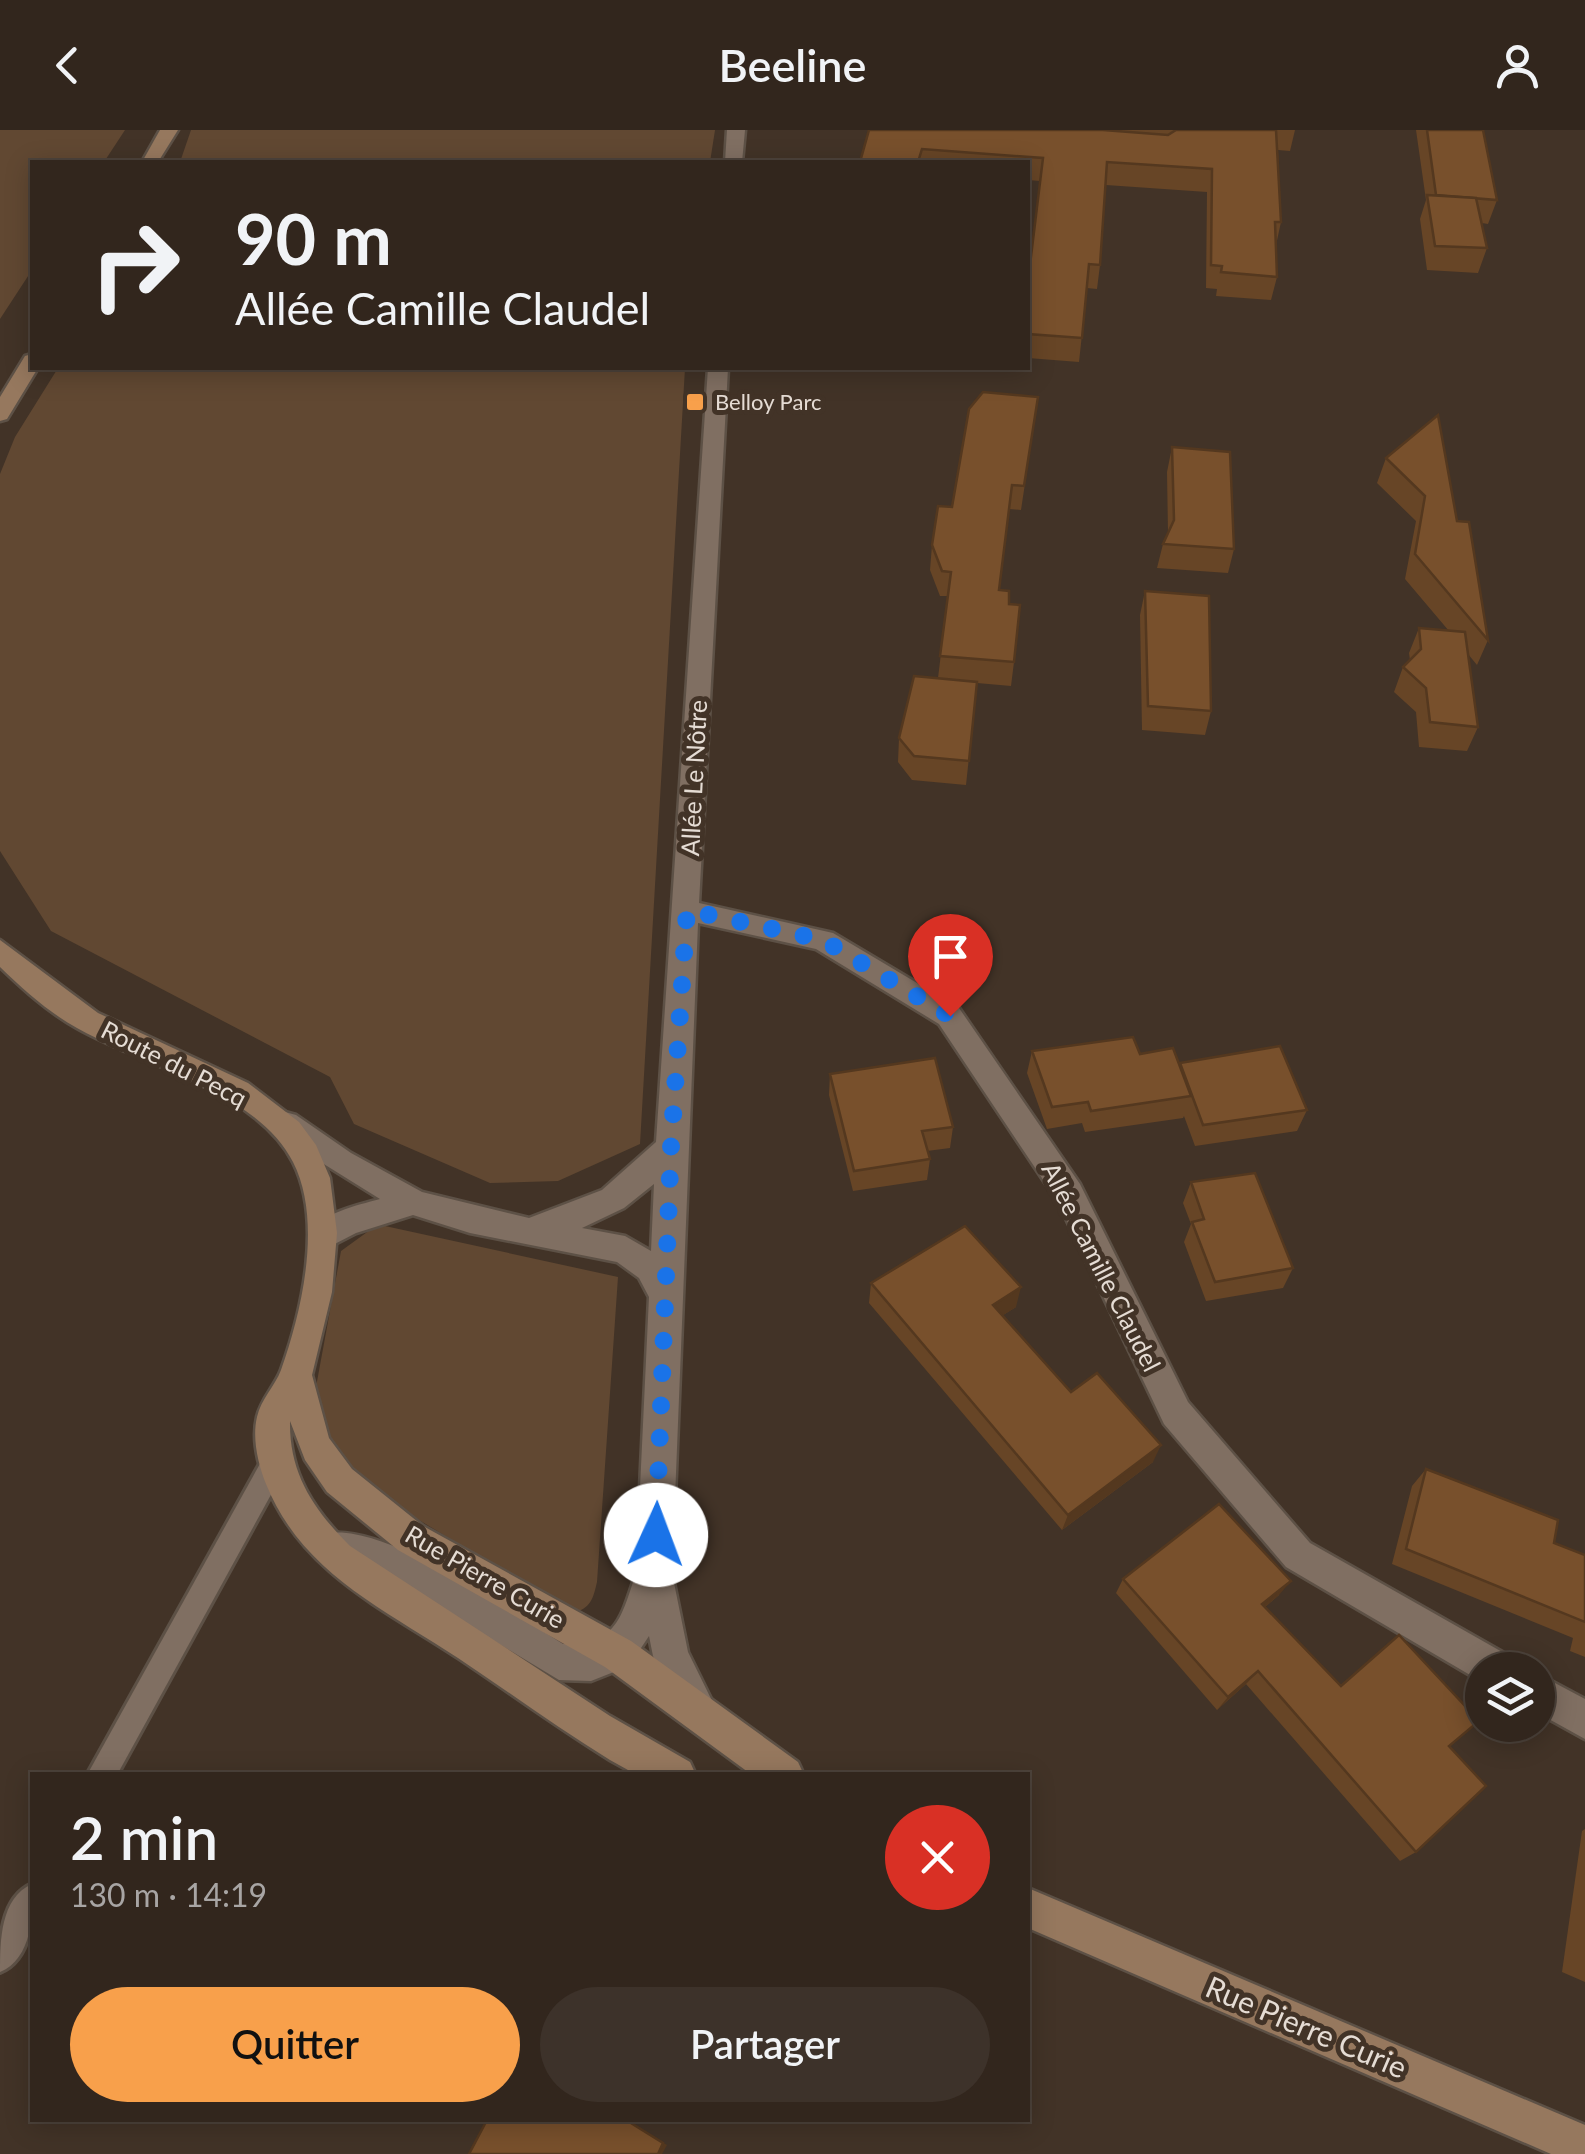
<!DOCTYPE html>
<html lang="fr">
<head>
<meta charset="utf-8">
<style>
	body { margin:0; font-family:Lato,sans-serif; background:#3d322a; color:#f1f3f6; height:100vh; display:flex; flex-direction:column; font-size:38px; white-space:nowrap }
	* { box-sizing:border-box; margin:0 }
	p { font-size:32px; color:#a8a5a4 }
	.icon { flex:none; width:55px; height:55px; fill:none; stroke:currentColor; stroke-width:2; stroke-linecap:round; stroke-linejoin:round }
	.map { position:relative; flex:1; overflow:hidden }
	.sheet { position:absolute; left:30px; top:1642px; width:1000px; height:350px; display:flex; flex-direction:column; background:#32261d; border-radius:0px; box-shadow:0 5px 25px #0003,0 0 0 2px #4d433b }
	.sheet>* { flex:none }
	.banner { position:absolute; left:30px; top:30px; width:1000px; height:210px; border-radius:0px; box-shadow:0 5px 25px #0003,0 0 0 2px #4d433b; background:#32261d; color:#f1f3f6; overflow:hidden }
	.controls { position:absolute; left:1465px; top:1522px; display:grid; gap:20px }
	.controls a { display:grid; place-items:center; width:90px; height:90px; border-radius:50%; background:#32261d; box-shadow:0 5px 25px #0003,0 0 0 2px #4d433b; font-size:50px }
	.pin { position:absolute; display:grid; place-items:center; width:85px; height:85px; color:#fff; margin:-102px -42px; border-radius:50% 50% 50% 0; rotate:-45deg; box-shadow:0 0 10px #0007 }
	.pin .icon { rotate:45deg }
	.me { position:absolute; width:110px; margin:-55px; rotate:2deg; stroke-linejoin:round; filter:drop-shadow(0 0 8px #0008) }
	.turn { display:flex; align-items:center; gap:35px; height:210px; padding:0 40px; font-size:45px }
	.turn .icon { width:130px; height:130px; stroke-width:2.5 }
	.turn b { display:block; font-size:70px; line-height:85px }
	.round { display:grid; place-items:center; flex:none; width:105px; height:105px; border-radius:52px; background:#3d322a }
	.summary { display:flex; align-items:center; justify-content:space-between; height:170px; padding:0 40px }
	h1 { font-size:60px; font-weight:600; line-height:75px }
	.button { display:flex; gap:20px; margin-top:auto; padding:20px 40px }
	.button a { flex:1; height:115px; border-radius:60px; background:#f8a04b; color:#111; font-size:40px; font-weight:600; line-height:115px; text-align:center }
	.button a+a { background:#3d322a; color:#f1f3f6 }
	header { display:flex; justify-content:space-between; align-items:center; height:130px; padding:0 40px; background:#32261d; font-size:45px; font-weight:600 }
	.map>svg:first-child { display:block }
	.green { fill:#614832 }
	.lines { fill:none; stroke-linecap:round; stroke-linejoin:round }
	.lane-casing { stroke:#5d5146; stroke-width:6 }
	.street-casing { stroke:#5d5146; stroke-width:5 }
	.secondary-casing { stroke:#5d5146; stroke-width:5 }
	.lane { fill:#806f62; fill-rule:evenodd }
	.street { fill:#806f62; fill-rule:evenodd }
	.secondary { fill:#96785e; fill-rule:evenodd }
	.wall { fill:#674526 }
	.shaded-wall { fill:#54381f }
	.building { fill:#78502c; stroke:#54381f; stroke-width:2.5 }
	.route { stroke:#1a73e8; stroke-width:18; stroke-dasharray:0 32.4 }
	.poi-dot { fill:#f8a04b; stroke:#423327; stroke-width:4 }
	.labels { text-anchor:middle; stroke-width:10; stroke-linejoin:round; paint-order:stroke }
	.far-poi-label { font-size:22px; fill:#e5dcd4; stroke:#423327; text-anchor:start }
	.street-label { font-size:25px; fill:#e5dcd4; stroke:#423327 }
	.near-street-label { font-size:30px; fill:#e5dcd4; stroke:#423327 }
</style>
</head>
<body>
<header><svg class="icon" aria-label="back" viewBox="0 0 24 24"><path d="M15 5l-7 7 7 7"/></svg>Beeline<svg class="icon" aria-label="person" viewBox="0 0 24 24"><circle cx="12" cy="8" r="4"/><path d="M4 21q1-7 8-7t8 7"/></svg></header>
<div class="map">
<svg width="1585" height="2024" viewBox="0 0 1585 2024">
	<rect width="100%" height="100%" fill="#423327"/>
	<g class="green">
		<path d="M0 0H125L104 32H32V140L0 189Z"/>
		<path d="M191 0H715L710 32H180Z"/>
		<path d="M58 238H685L640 1014 558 1051 490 1053 354 994 330 947 51 801 0 721V344L15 307Z"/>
		<path d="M385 1096 618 1147 597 1452C593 1469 591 1478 573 1483L366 1358 328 1309 316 1257 341 1121 370 1100Z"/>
	</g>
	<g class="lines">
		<defs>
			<g id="lane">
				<path d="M275 1320 284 1323 288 1332 284 1341 117 1645H87L266 1323Z"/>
				<path d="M32 1754C34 1783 32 1829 0 1842 0 1812 0 1768 32 1754Z"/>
			</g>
			<g id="street">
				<path d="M727 0H745L742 32H725Z"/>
				<path d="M708 238H728L699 773 833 803 959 878 1080 1054 1188 1272 1310 1413 1511 1527 1516 1540H1482V1552L1286 1437 1164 1294 1058 1072 939 894 816 819 698 793 672 1443 688 1522 718 1583 712 1596 699 1602 686 1596 653 1526 649 1506 629 1536 591 1551 559 1550 396 1452 318 1430 312 1418 318 1406C374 1383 513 1483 563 1514 617 1515 621 1488 636 1443L649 1167 639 1148 617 1132 470 1103 413 1085 356 1103 325 1119 314 1116 309 1106C321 1082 356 1076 380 1069L274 1003 270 994 274 985 285 982 296 985 351 1023 422 1062 529 1088 602 1060 656 1012ZM654 1054 651 1121 625 1106 582 1098 624 1078Z"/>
				<path d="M1538 1544 1585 1569V1609L1538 1583Z"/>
			</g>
			<g id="secondary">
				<path d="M160 0H178L158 32H142Z"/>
				<path d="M32 224V238H38L7 289 0 291V267L25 226Z"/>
				<path d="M0 810 98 883 248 953 299 992 316 1015 330 1048 337 1103 332 1162 312 1245 329 1308 352 1339 423 1396 631 1511 798 1632 804 1645H752L605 1537 398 1420 327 1362 305 1330 290 1291C289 1344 314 1380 350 1416L610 1586 690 1632 696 1645H637L610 1630C558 1598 509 1562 458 1528 384 1479 302 1443 266 1354 258 1334 252 1308 257 1287 261 1269 275 1256 281 1240 302 1181 323 1091 293 1032 257 961 142 935 77 898 48 882 24 860 0 837Z"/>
				<path d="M1028 1758 1585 1995V2024H1551L1028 1798Z"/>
			</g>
		</defs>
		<use href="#lane" class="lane-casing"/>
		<use href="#street" class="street-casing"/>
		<use href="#secondary" class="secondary-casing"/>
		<use href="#lane" class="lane"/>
		<use href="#street" class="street"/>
		<use href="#secondary" class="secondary"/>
	</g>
	<g class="wall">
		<path d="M869 0H1295L1290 21 1278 20 1281 92 1276 115 1277 147 1271 170 1216 166 1217 159 1206 158 1207 62 1106 55 1100 135 1097 159 1087 158 1079 232 1028 228V151L1040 51 1028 50V32H860Z"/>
		<path d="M1416 0H1483L1497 70 1488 94 1482 93 1487 118 1478 143 1427 140 1420 89 1426 70Z"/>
		<path d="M1038 267 1021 380 1009 379 999 460 1009 474 1014 532 1011 556 977 553 966 655 912 650 898 632 899 608 938 548 948 466H940L930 440 932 415 952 377Z"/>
		<path d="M1172 317 1234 419 1228 443 1157 438 1163 414 1168 402 1167 342Z"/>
		<path d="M1386 328 1457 391 1488 510 1477 535 1468 524 1478 597 1467 621 1419 617 1416 582 1394 562 1403 537 1410 530 1409 523 1419 498 1449 501 1405 449 1416 391 1377 353Z"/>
		<path d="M1145 461 1211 581 1205 605 1142 600 1140 485Z"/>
		<path d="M1032 921 1140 924 1179 934 1307 980 1297 1001 1195 1016 1184 986 1183 988 1085 1002 1082 993 1047 999 1027 943Z"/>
		<path d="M830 944 953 997 950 1018 927 1021 930 1029 927 1050 853 1061 829 965Z"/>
		<path d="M1191 1052 1293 1138 1283 1158 1206 1171 1184 1112 1191 1094 1183 1073Z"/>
		<path d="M871 1153 1016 1177 1003 1185 1071 1262 1153 1332 1062 1400 869 1173Z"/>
		<path d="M1426 1339 1554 1413 1585 1425V1527L1570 1521 1573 1508 1392 1434 1412 1356Z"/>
		<path d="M1123 1449 1279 1465 1265 1477 1341 1556 1449 1616 1416 1722 1400 1731 1246 1554 1217 1580 1116 1463Z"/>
		<path d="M1585 1699V1852L1562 1842 1582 1701Z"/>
	</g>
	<g class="shaded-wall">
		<path d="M1021 1157 1016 1177 989 1194 993 1175Z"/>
		<path d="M1161 1315 1153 1332 1062 1400 1068 1385Z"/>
		<path d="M1291 1451 1279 1465 1251 1489 1262 1474Z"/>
		<path d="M1258 1541 1246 1554 1217 1580 1228 1567Z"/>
		<path d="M626 1990 667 2015 662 2024H658Z"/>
	</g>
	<g class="building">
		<path d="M869 0H1103L1168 5 1176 0H1276L1281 92H1275L1277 147 1221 142 1222 136 1211 135 1212 39 1107 32 1100 135 1089 134 1082 208 1028 204V151L1043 28 922 19 918 32H860Z"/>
		<path d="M1427 0H1483L1497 70 1436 65Z"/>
		<path d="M1427 65 1476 68 1487 118 1435 116Z"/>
		<path d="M983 262 1038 267 1024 356 1012 355 999 460 1009 461V474L1020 475 1014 532 940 526 951 442 942 441 932 415 938 376 952 377 969 279Z"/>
		<path d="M1438 285 1457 391 1469 392 1488 510 1415 424 1425 366 1386 328Z"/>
		<path d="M1172 317 1230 322 1234 419 1163 414 1174 390Z"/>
		<path d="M1145 461 1209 466 1211 581 1148 576Z"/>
		<path d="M1419 498 1465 502 1478 597 1430 592 1426 558 1403 537 1421 519Z"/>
		<path d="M914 546 977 552 969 631 914 626 899 608Z"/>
		<path d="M1133 907 1140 924 1173 918 1191 966 1091 981 1088 972 1052 977 1032 921Z"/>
		<path d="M1280 916 1307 980 1203 995 1180 933Z"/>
		<path d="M935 928 953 997 922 1001 930 1029 854 1041 830 944Z"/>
		<path d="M1255 1043 1293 1138 1215 1152 1192 1092 1204 1089 1191 1052Z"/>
		<path d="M965 1096 1021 1157 993 1175 1071 1262 1097 1243 1161 1315 1068 1385 871 1153Z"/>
		<path d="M1426 1339 1558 1390 1554 1413 1585 1425V1492L1406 1419Z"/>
		<path d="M1219 1374 1291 1451 1262 1474 1341 1556 1399 1505 1479 1591 1449 1616 1486 1656 1416 1722 1258 1541 1228 1567 1123 1449Z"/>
		<path d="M487 1990H626L663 2013 658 2024H469Z"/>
	</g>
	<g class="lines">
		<path class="route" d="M656 1405 671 1017 687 780 823 810 950 886"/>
	</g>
	<rect class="poi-dot" x="685" y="262" width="20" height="20" rx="5"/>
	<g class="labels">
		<g class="far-poi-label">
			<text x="715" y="280">Belloy Parc</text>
		</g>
		<g class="street-label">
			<text transform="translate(694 648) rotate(-87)" y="9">Allée Le Nôtre</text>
			<text transform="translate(174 934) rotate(27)" y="9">Route du Pecq</text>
			<text transform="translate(1101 1137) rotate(63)" y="9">Allée Camille Claudel</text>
			<text transform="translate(485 1447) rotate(30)" y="9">Rue Pierre Curie</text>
		</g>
		<g class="near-street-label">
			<text transform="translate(1306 1898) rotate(23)" y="10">Rue Pierre Curie</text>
		</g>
	</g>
</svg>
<div class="controls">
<a><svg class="icon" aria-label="layers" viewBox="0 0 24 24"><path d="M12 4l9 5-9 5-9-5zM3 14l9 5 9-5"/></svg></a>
</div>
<div class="pin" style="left:950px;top:886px;background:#d93025"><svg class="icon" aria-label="arrive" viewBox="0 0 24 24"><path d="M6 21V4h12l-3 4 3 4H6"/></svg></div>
<svg class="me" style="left:656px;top:1405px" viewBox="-20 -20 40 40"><circle r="19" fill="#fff"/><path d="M0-13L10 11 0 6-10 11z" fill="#1a73e8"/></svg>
<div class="banner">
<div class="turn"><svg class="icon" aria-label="right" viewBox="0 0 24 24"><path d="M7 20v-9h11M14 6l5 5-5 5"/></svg><div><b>90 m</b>Allée Camille Claudel</div></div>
</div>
<section class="sheet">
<div class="summary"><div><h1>2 min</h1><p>130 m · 14:19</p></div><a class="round" style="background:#d93025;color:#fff"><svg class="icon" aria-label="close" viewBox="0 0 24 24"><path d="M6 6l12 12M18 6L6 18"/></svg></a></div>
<div class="button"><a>Quitter</a><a>Partager</a></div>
</section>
</div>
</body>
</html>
